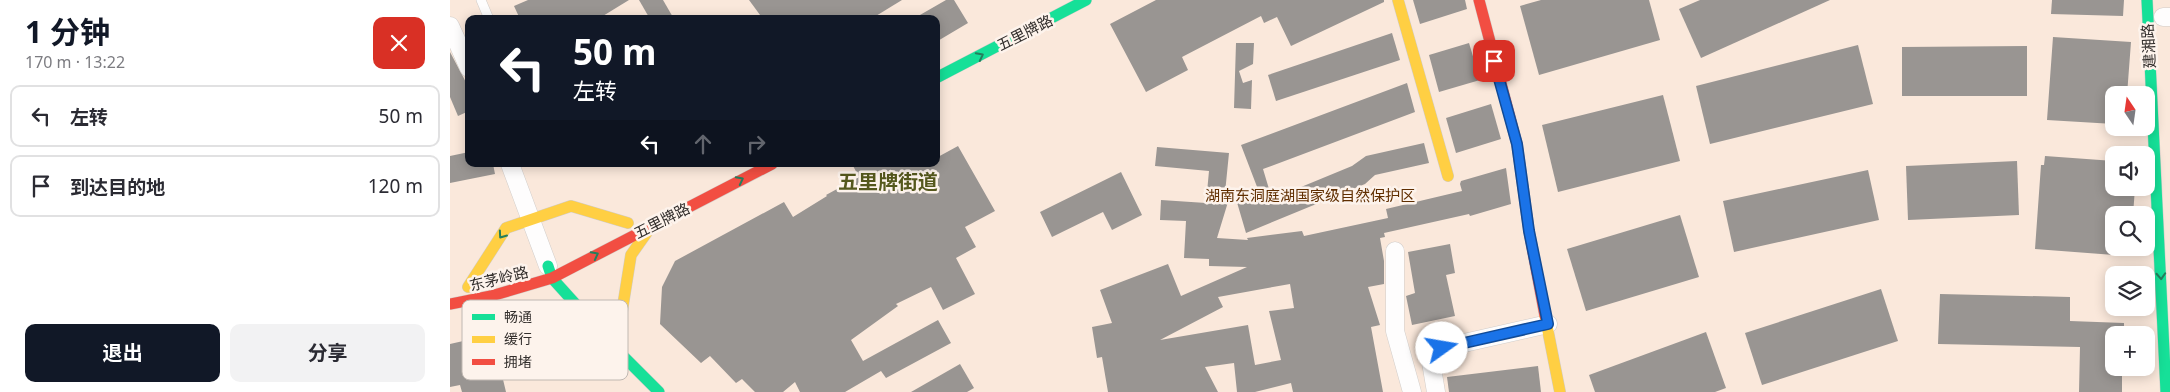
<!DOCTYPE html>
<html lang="zh">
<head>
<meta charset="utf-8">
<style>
	body { margin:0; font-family:"Noto Sans","Noto Sans SC",sans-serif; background:#f2f2f3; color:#2b2b33; height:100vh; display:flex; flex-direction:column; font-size:19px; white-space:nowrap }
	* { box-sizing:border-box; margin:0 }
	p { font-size:16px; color:#7c7c81 }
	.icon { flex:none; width:28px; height:28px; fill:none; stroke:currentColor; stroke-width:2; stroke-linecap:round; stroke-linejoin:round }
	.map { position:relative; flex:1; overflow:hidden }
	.drawer { display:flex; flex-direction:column; background:#fff; width:450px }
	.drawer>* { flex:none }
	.hud { position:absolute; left:15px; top:15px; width:475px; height:152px; border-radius:10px; box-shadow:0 2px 12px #0003; background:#111827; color:#fff; overflow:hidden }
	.needle { width:32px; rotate:347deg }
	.tools { position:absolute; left:1655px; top:86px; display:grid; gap:10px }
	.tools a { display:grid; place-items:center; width:50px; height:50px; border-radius:10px; background:#fff; box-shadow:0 2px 12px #0003; font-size:25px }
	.pin { position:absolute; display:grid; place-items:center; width:42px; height:42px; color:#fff; margin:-21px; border-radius:10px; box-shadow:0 2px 8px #0006 }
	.me { position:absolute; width:55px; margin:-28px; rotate:77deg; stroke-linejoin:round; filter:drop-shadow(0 0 4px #0008) }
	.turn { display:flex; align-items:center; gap:18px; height:105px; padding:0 25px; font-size:22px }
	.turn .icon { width:65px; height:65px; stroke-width:2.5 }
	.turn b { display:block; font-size:35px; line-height:42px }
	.lanes { display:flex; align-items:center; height:48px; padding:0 25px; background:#0003; justify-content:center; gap:25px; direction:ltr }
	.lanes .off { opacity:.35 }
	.round { display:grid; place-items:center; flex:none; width:52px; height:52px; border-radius:10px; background:#f2f2f3 }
	.headline { display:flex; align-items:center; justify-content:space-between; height:85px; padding:0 25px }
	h1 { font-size:30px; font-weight:700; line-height:38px; color:#111827 }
	.action { display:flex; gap:10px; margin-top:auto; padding:10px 25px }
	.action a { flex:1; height:58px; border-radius:10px; background:#111827; color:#fff; font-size:20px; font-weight:700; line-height:58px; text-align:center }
	.action a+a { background:#f2f2f3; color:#2b2b33 }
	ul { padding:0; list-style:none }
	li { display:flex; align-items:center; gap:15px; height:62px; margin:0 10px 8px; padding:0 15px; border:2px solid #e1e1e2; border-radius:10px }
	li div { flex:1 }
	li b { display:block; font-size:19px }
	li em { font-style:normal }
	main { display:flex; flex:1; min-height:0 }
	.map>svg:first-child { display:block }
	.green { fill:#fae8db; fill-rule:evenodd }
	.building { fill:#999592; fill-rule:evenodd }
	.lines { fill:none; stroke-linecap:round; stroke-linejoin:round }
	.lane-casing { stroke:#d0ccc9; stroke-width:10 }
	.street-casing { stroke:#d0ccc9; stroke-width:19 }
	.fast-casing { stroke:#d0ccc9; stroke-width:12 }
	.slow-casing { stroke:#d0ccc9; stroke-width:12 }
	.jam-casing { stroke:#d0ccc9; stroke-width:12 }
	.lane { stroke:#fefdfd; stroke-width:9 }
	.street { stroke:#fefdfd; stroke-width:18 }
	.fast { stroke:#16e098; stroke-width:11 }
	.slow { stroke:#ffcf43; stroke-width:11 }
	.jam { stroke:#f24e42; stroke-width:11 }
	.oneway { stroke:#257e5d }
	.route-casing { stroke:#114b97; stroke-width:12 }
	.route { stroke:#1a73e8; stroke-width:9 }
	.labels { text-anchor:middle; stroke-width:5; stroke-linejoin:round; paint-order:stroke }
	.street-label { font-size:15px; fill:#322e2c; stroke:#fdf3ec }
	.park-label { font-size:15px; fill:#602e00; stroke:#fdf3ec }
	.district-label { font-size:20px; font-weight:bold; fill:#55581d; stroke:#fdf3ec }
	.key { fill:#fdf3ec; stroke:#c0b8b2; stroke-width:1 }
	.key-label { font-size:14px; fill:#322e2c }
</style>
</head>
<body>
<main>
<section class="drawer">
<div class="headline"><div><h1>1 分钟</h1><p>170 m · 13:22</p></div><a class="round" style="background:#d93025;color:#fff"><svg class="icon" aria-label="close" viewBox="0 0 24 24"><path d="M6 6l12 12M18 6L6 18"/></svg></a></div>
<ul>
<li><svg class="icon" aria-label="left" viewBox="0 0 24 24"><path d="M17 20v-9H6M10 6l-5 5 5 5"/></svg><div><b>左转</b></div><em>50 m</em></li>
<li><svg class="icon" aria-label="arrive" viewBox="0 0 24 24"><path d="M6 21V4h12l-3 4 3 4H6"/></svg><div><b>到达目的地</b></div><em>120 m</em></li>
</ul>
<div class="action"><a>退出</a><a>分享</a></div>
</section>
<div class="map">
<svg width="1720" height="392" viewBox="0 0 1720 392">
	<rect width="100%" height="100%" fill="#f9f4f0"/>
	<path class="green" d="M0 0H1720V392H0ZM19 19H486V164H19ZM1664 95H1696V128H1664ZM1664 155H1696V188H1664ZM1664 215H1696V248H1664ZM1664 275H1696V308H1664ZM1664 335H1696V368H1664Z"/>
	<g class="building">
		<path d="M78 0H179L148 19H70L64 6Z"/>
		<path d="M189 0H213L224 19H200Z"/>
		<path d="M299 0H452L421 19H313Z"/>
		<path d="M496 0H504L518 23 486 42V19H463Z"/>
		<path d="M706 0H934V2L841 46 827 17 814 23 811 16 732 57 738 70 696 92 660 24Z"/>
		<path d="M963 0H1015L1017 9 970 24Z"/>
		<path d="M1091 0H1199L1210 40 1089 75 1070 6Z"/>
		<path d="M1250 0H1380L1251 58 1229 9Z"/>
		<path d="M1602 0H1674L1673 16 1601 14Z"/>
		<path d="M942 33 950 60 826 101 818 75Z"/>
		<path d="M1603 37 1681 42 1677 95H1664V124L1597 120Z"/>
		<path d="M786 43H804L803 64 789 71 793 83 802 80 801 109 784 108Z"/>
		<path d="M1019 43 1030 80 989 92 979 55Z"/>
		<path d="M1408 45 1423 104 1260 144 1246 86Z"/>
		<path d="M1577 46V96H1452V47Z"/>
		<path d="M0 52 19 88V111L8 116 0 97Z"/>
		<path d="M957 83 965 112 813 169 822 199 902 166 916 156 974 143 979 163 925 175 915 184 796 233 786 199 809 192 791 145Z"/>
		<path d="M1213 95 1230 161 1108 192 1092 125Z"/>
		<path d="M1041 104 1051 139 1006 153 996 118Z"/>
		<path d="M508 146 545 211 515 227 526 247 506 258 525 294 493 310 481 287 446 304 448 306 401 340 413 361 488 320 501 343 436 378 431 371 395 392H350L345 382 333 392H305L292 379 286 383 260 356 251 363 210 324 212 287 225 261 334 202 343 217 377 196 376 195 409 177 402 164H486V158Z"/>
		<path d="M707 147 779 153 774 203 778 202 767 238 798 240 797 238 852 231 854 236 938 218 936 209 1012 191 1010 184 1011 181 1056 168 1061 204 1020 216 1019 214 934 233 935 237 930 238 934 261V284L918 287 930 325 921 327 933 392H843L841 383 805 392H787L784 363 755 367 768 392H658L652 357 647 358 642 327 662 323 650 290 718 264 731 296 797 267 759 266V259L734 258 736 221 710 220 711 200 756 203 759 171 705 166ZM840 284 844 308 819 311 831 360 805 365 798 325 710 340 773 307 768 297Z"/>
		<path d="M19 152V164H43L45 174 0 183V156Z"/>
		<path d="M1595 156 1664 161V188H1685L1683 215H1664V255L1585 249 1591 165H1594Z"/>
		<path d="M1567 161 1569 215 1458 220 1456 166Z"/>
		<path d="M1418 170 1429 220 1284 252 1273 201Z"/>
		<path d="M671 172 692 215 662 230 653 212 602 237 590 212Z"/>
		<path d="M1230 215 1249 277 1136 311 1117 249Z"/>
		<path d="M1000 244 1005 273 996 275 1005 316 962 325 956 296 965 293 958 252Z"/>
		<path d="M1431 289 1448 341 1312 385 1295 333Z"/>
		<path d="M1490 294 1620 297V321L1674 323V335H1664V368H1672V392H1629L1630 347 1488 344Z"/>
		<path d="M1256 332 1276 388 1265 392H1145L1139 375Z"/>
		<path d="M22 339 26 353 46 350 56 392H12L10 385 0 387V344Z"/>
		<path d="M510 364 524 388 517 392H461Z"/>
		<path d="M1088 366 1091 392H999L997 377Z"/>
	</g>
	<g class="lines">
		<defs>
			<path id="lane" d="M31 0 39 19"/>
			<g id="street">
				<path d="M1713 17H1720"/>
				<path d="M0 26 19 68"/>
				<path d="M60 164 98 266"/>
				<path d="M945 251V331L962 392"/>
				<path d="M986 392 981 362 992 348 1098 324"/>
			</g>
			<g id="fast">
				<path d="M1697 0 1716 392"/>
				<path d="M486 78 636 0"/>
				<path d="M98 266 102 278 166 349 209 392"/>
			</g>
			<g id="slow">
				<path d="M948 0 998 176"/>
				<path d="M18 287 56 228 121 206 178 223"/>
				<path d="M20 300 60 317 166 349 181 255 200 228"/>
				<path d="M1095 316 1110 392"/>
			</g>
			<g id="jam">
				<path d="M1029 0 1067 144 1079 231 1095 316"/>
				<path d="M0 304 41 296 102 278 322 164"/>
			</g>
		</defs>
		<use href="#lane" class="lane-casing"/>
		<use href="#street" class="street-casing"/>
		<use href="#fast" class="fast-casing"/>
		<use href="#slow" class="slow-casing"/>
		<use href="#jam" class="jam-casing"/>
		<use href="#lane" class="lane"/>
		<use href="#street" class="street"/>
		<use href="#fast" class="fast"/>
		<use href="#slow" class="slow"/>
		<use href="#jam" class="jam"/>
	</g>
	<defs><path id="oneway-chevron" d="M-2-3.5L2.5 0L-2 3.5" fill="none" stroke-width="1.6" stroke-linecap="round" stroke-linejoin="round" transform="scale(1.25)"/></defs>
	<g class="oneway">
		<use href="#oneway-chevron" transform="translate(530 56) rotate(-27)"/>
		<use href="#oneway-chevron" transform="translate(290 180) rotate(-27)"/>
		<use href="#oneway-chevron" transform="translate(52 235) rotate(125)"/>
		<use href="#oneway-chevron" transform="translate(145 255) rotate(-28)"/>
		<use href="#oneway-chevron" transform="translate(1711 276) rotate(87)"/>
	</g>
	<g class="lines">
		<defs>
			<path id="route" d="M992 348 1098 324 1079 231 1067 144 1044 61"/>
		</defs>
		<use href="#route" class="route-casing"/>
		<use href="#route" class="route"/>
	</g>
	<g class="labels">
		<g class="street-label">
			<text transform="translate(575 33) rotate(-27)" y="5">五里牌路</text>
			<text transform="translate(1699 46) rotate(-93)" y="5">建湘路</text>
			<text transform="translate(212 221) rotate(-27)" y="5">五里牌路</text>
			<text transform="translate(49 279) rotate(-14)" y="5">东茅岭路</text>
		</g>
		<g class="park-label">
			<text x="860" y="201">湖南东洞庭湖国家级自然保护区</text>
		</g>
		<g class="district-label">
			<text x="438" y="189">五里牌街道</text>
		</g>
	</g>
	<rect x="12" y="300" width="166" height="80" rx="8" class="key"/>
	<rect x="22" y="314" width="23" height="6" fill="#16e098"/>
	<rect x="22" y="336" width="23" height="7" fill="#ffcf43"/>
	<rect x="22" y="359" width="23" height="6" fill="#f24e42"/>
	<g class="key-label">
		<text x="54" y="322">畅通</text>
		<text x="54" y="344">缓行</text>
		<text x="54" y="367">拥堵</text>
	</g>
</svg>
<div class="tools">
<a><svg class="needle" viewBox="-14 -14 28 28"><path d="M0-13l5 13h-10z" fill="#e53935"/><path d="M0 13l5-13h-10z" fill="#7c7c81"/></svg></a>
<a><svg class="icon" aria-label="sound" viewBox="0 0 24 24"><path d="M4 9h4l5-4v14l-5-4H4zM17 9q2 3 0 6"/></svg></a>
<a><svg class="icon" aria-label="search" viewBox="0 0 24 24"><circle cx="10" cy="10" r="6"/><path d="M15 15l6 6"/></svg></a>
<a><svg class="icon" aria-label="layers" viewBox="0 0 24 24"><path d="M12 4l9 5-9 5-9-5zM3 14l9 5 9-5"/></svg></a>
<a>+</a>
</div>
<div class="pin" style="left:1044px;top:61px;background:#d93025"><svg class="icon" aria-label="arrive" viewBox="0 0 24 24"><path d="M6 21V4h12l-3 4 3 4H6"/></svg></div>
<svg class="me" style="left:992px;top:348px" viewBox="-20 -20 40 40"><circle r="19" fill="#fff"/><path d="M0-13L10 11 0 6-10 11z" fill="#1a73e8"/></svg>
<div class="hud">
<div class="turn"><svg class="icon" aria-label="left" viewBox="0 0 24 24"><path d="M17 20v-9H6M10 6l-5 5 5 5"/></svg><div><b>50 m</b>左转</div></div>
<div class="lanes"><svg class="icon" aria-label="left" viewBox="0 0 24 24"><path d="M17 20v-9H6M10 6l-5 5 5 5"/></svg><svg class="icon off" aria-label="ahead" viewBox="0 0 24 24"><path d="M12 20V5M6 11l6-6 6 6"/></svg><svg class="icon off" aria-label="right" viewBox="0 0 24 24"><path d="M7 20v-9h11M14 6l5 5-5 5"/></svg></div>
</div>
</div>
</main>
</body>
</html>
